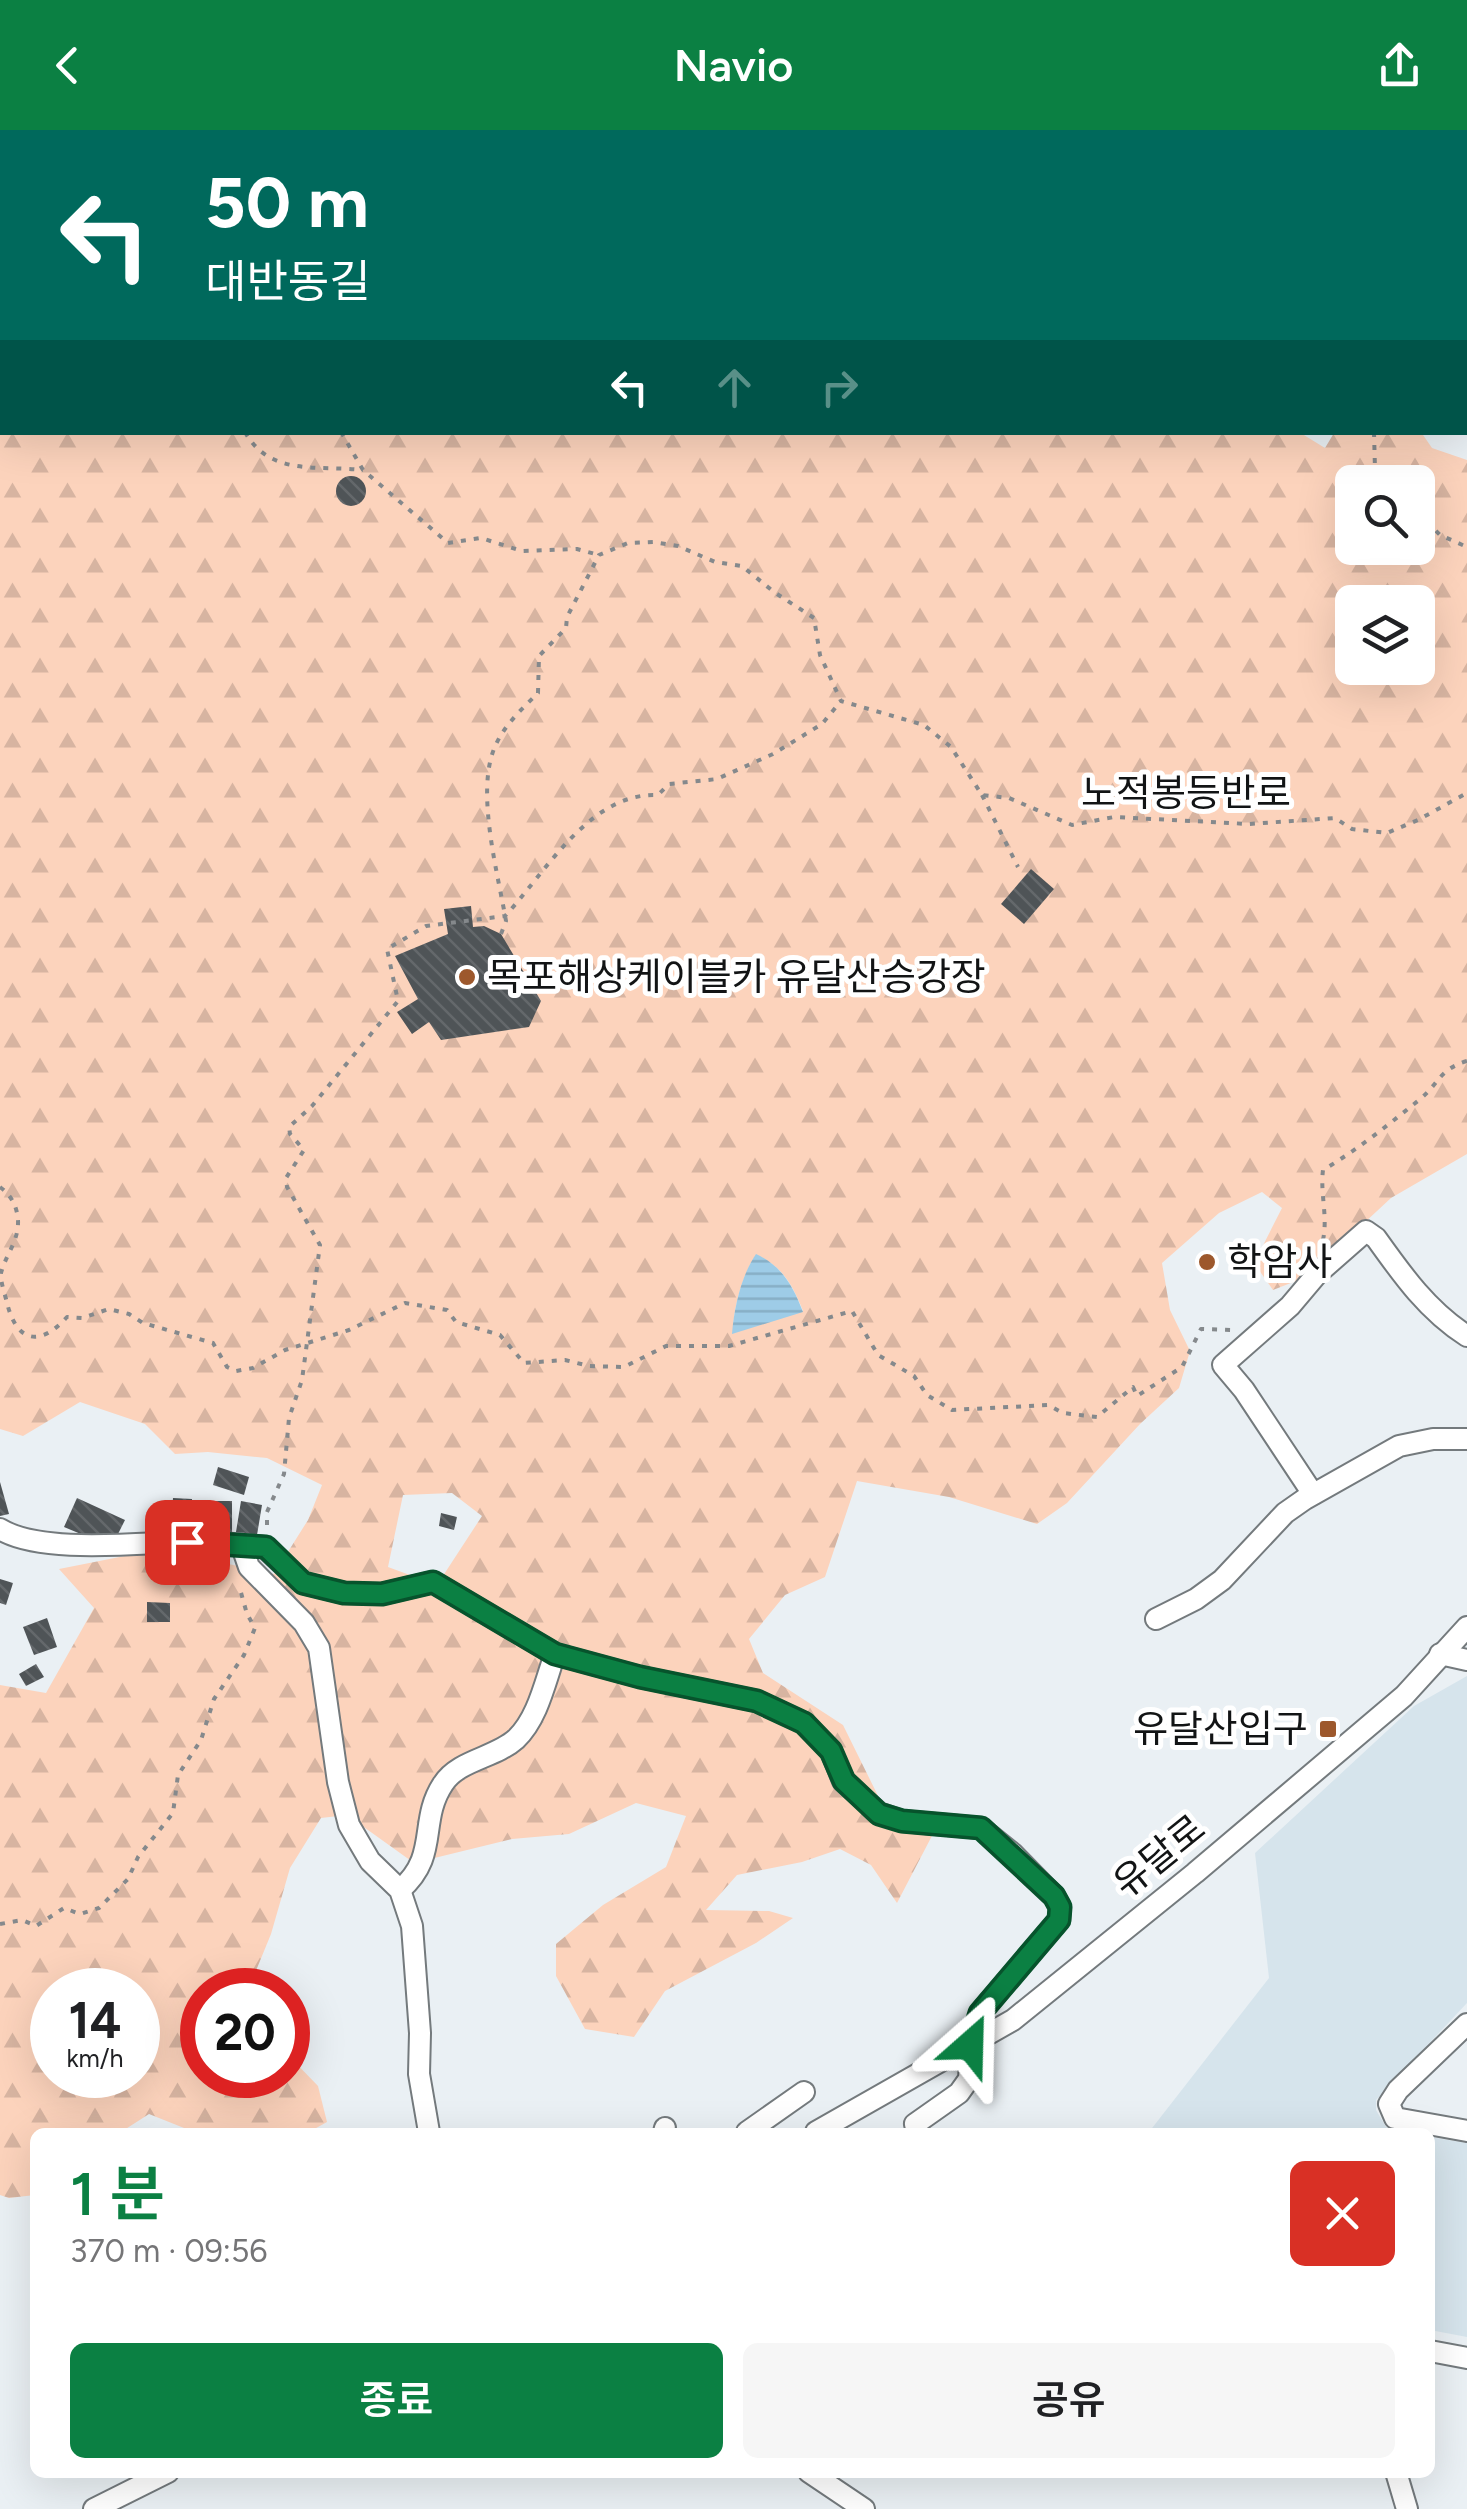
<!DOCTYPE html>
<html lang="ko">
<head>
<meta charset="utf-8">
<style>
	body { margin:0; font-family:Figtree,"Noto Sans KR",sans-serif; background:#f6f6f6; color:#202124; height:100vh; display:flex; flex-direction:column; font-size:38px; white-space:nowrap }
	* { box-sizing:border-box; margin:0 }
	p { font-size:32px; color:#757577 }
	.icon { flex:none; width:55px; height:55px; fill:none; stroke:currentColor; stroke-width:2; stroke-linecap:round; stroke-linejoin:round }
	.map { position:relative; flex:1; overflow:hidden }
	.details { position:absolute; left:30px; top:1998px; width:1405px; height:350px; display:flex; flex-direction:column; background:#fff; border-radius:15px; box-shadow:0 10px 40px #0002 }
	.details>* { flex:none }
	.hud { position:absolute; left:0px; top:0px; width:1468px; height:305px; box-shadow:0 10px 40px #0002; background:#00695c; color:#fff; overflow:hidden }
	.controls { position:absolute; left:1335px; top:335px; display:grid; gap:20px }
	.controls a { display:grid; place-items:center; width:100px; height:100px; border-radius:15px; background:#fff; box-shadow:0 10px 40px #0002; font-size:50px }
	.speed { position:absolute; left:30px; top:1838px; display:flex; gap:20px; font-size:50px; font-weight:700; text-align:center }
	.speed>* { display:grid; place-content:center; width:130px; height:130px; border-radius:50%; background:#fff; box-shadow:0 10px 40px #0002; line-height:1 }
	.speed small { font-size:25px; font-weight:400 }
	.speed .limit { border:15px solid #d22; background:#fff; color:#111 }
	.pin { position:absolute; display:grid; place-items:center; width:85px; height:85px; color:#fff; margin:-42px; border-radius:20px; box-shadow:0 5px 15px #0006 }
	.me { position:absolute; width:110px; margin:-55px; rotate:25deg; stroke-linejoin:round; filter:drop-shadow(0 0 8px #0008) }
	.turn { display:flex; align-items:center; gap:35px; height:210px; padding:0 40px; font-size:45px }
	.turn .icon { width:130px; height:130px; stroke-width:2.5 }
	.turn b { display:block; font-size:70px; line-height:85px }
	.lanes { display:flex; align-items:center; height:95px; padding:0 40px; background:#0003; justify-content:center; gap:50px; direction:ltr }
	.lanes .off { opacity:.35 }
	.round { display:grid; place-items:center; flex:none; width:105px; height:105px; border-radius:15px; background:#f6f6f6 }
	.summary { display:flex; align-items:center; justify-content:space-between; height:170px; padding:0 40px }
	h1 { font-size:60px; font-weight:600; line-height:75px; color:#0b8043 }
	.primary-button { display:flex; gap:20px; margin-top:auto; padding:20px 40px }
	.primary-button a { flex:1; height:115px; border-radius:15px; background:#0b8043; color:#fff; font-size:40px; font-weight:600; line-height:115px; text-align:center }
	.primary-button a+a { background:#f6f6f6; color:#202124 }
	header { display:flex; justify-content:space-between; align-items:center; height:130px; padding:0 40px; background:#0b8043; color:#fff; font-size:45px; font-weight:600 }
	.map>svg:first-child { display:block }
	.built { fill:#d6e4ec }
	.forest { fill:url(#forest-firs); fill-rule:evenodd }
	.water { fill:url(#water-rules) }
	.building { fill:url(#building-back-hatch) }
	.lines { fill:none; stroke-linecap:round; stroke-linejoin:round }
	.minor-casing { stroke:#747a7d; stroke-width:24 }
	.path { stroke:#85898c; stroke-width:4; stroke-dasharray:5 8; stroke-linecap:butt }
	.minor { stroke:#fff; stroke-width:20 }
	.route-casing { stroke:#07532c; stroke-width:25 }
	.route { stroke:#0b8043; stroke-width:18 }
	.poi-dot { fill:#9d582c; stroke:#fff; stroke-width:4 }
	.labels { text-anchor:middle; stroke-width:10; stroke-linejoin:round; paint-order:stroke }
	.street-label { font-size:38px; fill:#121415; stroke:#fff }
	.poi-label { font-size:38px; fill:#121415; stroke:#fff; text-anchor:start }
</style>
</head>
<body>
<header><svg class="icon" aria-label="back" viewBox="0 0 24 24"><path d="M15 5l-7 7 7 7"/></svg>Navio<svg class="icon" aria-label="share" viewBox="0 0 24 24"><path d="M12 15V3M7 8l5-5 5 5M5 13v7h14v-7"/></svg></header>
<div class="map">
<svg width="1467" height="2379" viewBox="0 0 1467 2379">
	<defs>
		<pattern id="forest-firs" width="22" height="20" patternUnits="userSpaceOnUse" patternTransform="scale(2.5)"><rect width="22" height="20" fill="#fcd3bc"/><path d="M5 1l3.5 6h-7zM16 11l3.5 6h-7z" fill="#d7b4a1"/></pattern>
		<pattern id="water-rules" width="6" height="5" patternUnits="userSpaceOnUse" patternTransform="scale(2.5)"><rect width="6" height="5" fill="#9ecce7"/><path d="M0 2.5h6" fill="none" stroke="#87aec5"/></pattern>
		<pattern id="building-back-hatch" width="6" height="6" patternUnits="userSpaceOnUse" patternTransform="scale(2.5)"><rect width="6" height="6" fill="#4f5457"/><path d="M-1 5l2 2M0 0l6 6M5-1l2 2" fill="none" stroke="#64686b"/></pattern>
	</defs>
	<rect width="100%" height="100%" fill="#eaf0f4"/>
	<g class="built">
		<path d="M1467 1546V1873L1376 1970V1980L1386 1997 1398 2002H1149L1269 1848 1255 1723 1414 1576Z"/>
		<path d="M1430 2007 1467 2013V2207L1430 2200Z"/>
	</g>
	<g class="forest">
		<path d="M0 0H782L2 2V302H1299L1325 318 1334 303 1421 302 1432 318 1467 330V1024L1391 1068 1306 1147 1273 1160 1254 1133 1282 1078 1262 1062 1219 1083 1162 1133 1170 1180 1190 1221 1179 1258 1140 1294 1067 1373 1037 1394 949 1367 857 1351 825 1447 785 1465 749 1509 763 1543 843 1595 884 1678 935 1700 897 1773 871 1735 840 1719 802 1732 737 1745 706 1780 769 1781 793 1788 756 1813 665 1861 634 1907 585 1899 556 1846V1814L603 1775 666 1737 686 1686 636 1673 569 1704 512 1709 414 1733 347 1685 321 1688 290 1738 271 1804 248 1860H202V1945H288V1925L318 1956 327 1992 309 2002H194L149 1984 121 2002H35V2065L9 2068 0 2065V1555L46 1563 94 1478 59 1439 160 1419 274 1444 308 1390 322 1355 267 1328 208 1322 175 1324 145 1294 80 1272 23 1306 0 1299ZM1352 352H1418V418H1352ZM1352 472H1418V538H1352ZM756 1125C782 1135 793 1156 803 1181L733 1203C733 1179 742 1145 756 1125ZM452 1363 482 1386 437 1455 388 1437 403 1365ZM52 1860H138V1945H52Z"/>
		<path d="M813 0H1095V2H815Z"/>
	</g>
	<path class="water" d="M756 1124C782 1136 793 1156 803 1182L732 1204C734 1178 741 1146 756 1124Z"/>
	<g class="building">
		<circle cx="351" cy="361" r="15"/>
		<path d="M1031 739 1054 759 1024 794 1001 774Z"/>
		<path d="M471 776 473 797 484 796 501 804 541 871 529 897 441 910 429 892 412 904 397 882 418 869 395 826 448 804 444 779Z"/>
		<path d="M218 1337 249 1347 244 1365 213 1355Z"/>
		<path d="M0 1352 9 1384 0 1386Z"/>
		<path d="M77 1368 125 1390 117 1406 88 1407 64 1397Z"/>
		<path d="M173 1368 192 1369 191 1405 171 1404Z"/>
		<path d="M201 1371H232V1402H202Z"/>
		<path d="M241 1371 262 1375 257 1405 236 1402Z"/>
		<path d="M441 1383 457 1387 454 1400 439 1396Z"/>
		<path d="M0 1449 13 1453 6 1475 0 1473Z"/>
		<path d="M147 1472 170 1473V1492H147Z"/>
		<path d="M47 1488 57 1517 34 1525 23 1497Z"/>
		<path d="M36 1534 44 1547 26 1556 19 1544Z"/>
	</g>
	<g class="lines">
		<defs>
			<g id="minor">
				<path d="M1159 0 1161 2"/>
				<path d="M1315 0V2"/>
				<path d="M1465 291 1467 292"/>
				<path d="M1313 1364 1244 1260 1223 1235 1290 1176 1317 1144 1366 1101 1376 1108C1403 1146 1428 1181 1467 1206"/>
				<path d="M0 1399C41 1424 137 1413 186 1412 212 1412 239 1414 264 1417L303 1453 344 1463 382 1464 433 1452 555 1524 640 1547 757 1571 804 1593 831 1621 843 1651 879 1683 902 1691 981 1698 1012 1723 1054 1766 1060 1777 1059 1790 980 1883 971 1915 969 1949 959 1963 915 1994 917 2002"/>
				<path d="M241 1414 249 1437 304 1493 319 1518 338 1652 349 1695 370 1731 400 1760 412 1796 420 1903 419 1944 429 2002"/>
				<path d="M1156 1489 1196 1469 1222 1450 1285 1383 1305 1369 1399 1316 1433 1309H1467"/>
				<path d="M1440 1524 1467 1530"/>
				<path d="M400 1760C440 1725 418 1692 443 1654 458 1630 495 1628 516 1609 538 1588 545 1552 555 1524"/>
				<path d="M1467 1894 1398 1960 1389 1974 1395 1988 1467 2001"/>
				<path d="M664 2002 665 1998"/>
				<path d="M747 2002 804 1962"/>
				<path d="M816 2002 1013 1890 1195 1743 1404 1566 1467 1497"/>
				<path d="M1430 2221 1467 2228"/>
				<path d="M809 2342 864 2379"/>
				<path d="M1396 2342 1407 2379"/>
				<path d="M94 2379 168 2342"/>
			</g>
		</defs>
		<use href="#minor" class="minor-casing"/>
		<g class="path">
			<path d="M126 0 127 2"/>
			<path d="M59 2V0"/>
			<path d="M878 2V0"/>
			<path d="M0 43 2 44"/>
			<path d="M245 302C270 347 319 335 363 340"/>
			<path d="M341 302 363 340 448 413 481 408 522 421 577 419 599 425"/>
			<path d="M1374 302 1375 339 1389 352"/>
			<path d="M1418 382 1440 405 1467 417"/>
			<path d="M982 665 1018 737"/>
			<path d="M501 804 506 791C498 744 476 664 494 619 503 596 521 580 538 563L539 526 566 498 567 487 599 425 628 413 653 412 678 416 715 432 742 436 774 462 814 488 820 525 841 571 924 595 951 617 982 665 1009 668 1072 695 1114 687 1249 694 1335 688 1352 699 1387 703 1418 690 1467 663"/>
			<path d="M0 1057C11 1065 17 1076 18 1090 19 1111 6 1124 1 1143 0 1151 5 1164 7 1173 17 1213 40 1217 67 1187L82 1188 109 1179 129 1184 143 1193 213 1213 227 1237 236 1241 253 1238 285 1220 349 1200 405 1173 447 1180 456 1192 500 1205 524 1233 565 1230 589 1236 624 1237 666 1216H729L852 1181 878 1225 914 1246 927 1265 952 1280 1048 1275 1063 1283 1097 1287 1133 1257 1137 1266 1182 1237 1201 1199 1231 1200"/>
			<path d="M1323 1110C1328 1086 1320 1064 1323 1040 1357 1020 1388 995 1419 970 1440 953 1438 940 1467 931"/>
			<path d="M267 1395V1382L284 1344 289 1288 302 1250 320 1115 287 1057 286 1048 304 1020 290 1004 289 997 312 976 398 871 387 819 426 796 505 786C546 742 590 662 658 665L669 654 717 649 773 624 822 594 841 571"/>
			<path d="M0 1794 22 1790 36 1796 64 1778 80 1784 99 1778 128 1749 138 1727 173 1683 178 1645 201 1610 214 1569 244 1525 255 1498 247 1484 240 1459"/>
		</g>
		<use href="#minor" class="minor"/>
	</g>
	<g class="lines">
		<defs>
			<path id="route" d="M187 1412 266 1417 303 1453 344 1463 382 1464 433 1452 555 1524 640 1547 757 1571 804 1593 831 1621 844 1651 879 1684 902 1691 981 1698 1054 1766 1060 1777 1059 1790 980 1883 970 1915"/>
		</defs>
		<use href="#route" class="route-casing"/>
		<use href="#route" class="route"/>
	</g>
	<g class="poi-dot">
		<circle cx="467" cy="847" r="10"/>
		<circle cx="1207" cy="1132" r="10"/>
		<rect x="1318" y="1589" width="20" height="20" rx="5"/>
	</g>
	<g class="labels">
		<g class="street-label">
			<text x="1186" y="676">노적봉등반로</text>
			<text transform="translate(1159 1726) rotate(-39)" y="13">유달로</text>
		</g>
		<g class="poi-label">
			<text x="487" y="860">목포해상케이블카 유달산승강장</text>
			<text x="1227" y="1145">학암사</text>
			<text x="1308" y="1612" text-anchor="end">유달산입구</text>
		</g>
	</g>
</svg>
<div class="controls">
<a><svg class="icon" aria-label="search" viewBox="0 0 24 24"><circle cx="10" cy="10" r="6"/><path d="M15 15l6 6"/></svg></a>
<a><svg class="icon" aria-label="layers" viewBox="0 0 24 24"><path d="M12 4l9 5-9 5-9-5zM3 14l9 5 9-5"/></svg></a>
</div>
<div class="speed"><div>14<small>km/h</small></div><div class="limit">20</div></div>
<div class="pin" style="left:187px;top:1412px;background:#d93025"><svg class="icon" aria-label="arrive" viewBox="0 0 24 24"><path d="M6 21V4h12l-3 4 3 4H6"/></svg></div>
<svg class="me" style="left:970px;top:1915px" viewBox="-20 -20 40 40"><path d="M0-17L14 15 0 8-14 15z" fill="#0b8043" stroke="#fff" stroke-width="4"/></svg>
<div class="hud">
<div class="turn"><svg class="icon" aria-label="left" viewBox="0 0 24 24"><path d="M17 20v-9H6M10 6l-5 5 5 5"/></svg><div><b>50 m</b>대반동길</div></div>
<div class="lanes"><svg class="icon" aria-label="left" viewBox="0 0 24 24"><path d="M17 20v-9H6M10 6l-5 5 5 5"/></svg><svg class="icon off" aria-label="ahead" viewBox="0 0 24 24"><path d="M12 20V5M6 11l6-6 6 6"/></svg><svg class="icon off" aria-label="right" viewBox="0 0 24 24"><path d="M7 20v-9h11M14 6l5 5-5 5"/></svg></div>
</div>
<section class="details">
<div class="summary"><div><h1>1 분</h1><p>370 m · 09:56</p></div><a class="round" style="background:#d93025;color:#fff"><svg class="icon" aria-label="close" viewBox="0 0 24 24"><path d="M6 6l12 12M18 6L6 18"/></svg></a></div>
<div class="primary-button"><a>종료</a><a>공유</a></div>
</section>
</div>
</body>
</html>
